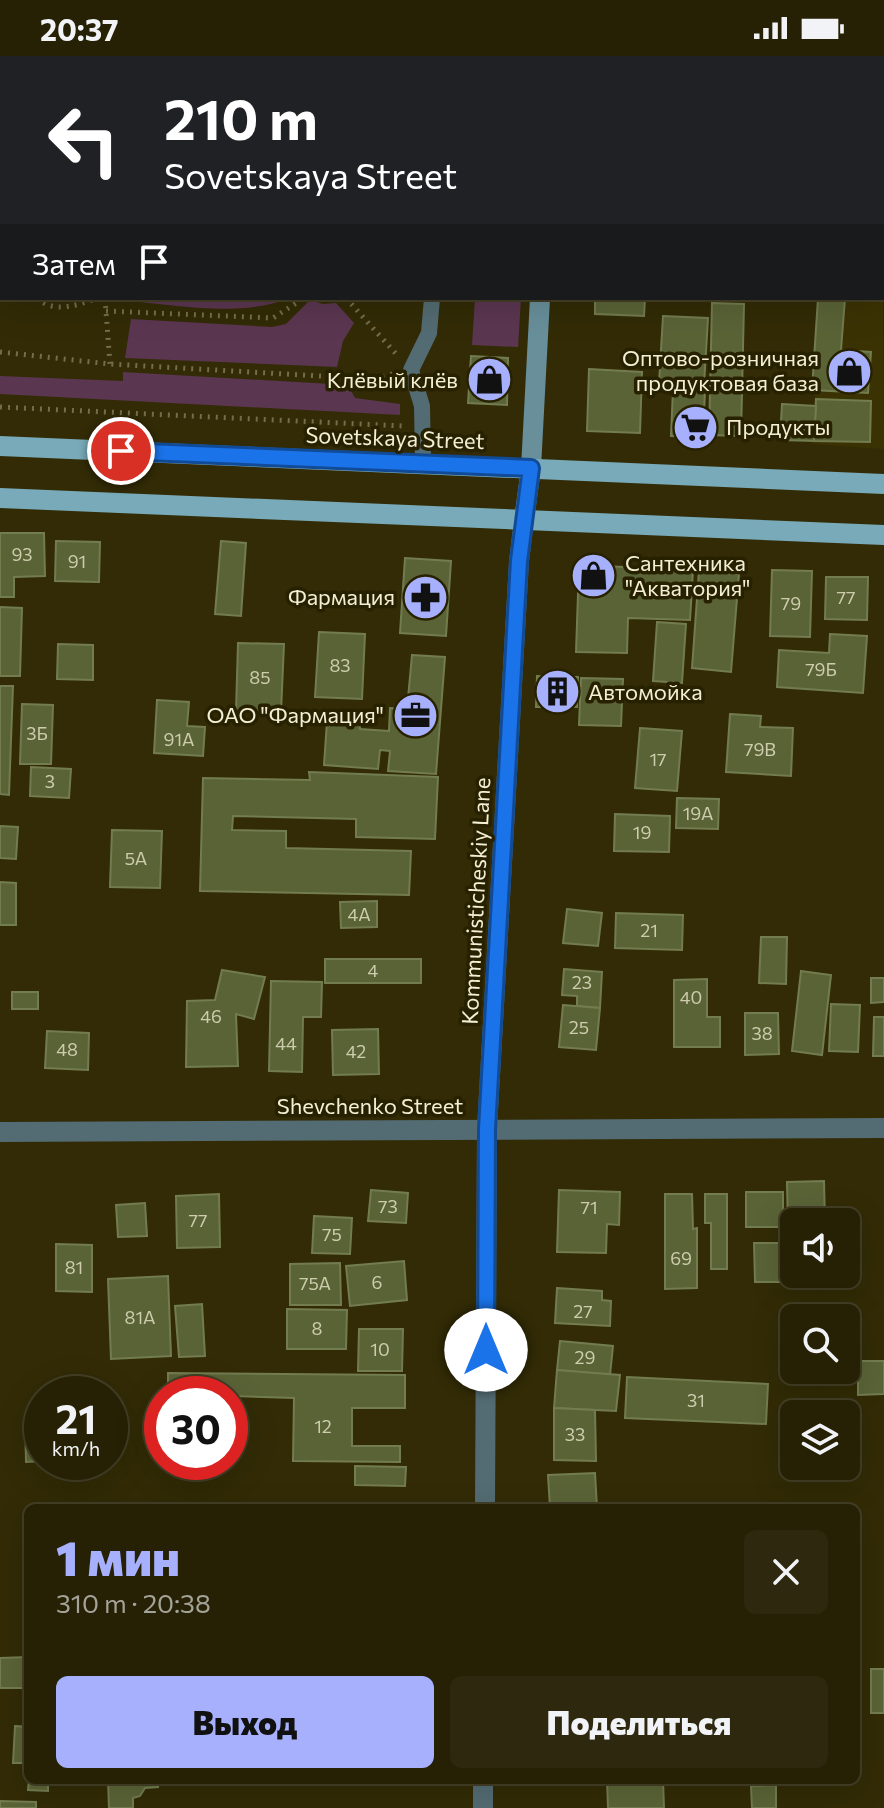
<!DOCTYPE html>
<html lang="ru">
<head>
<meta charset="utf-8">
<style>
	body { margin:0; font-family:Commissioner,sans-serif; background:#2e280e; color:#f1f3f6; height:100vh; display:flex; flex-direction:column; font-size:30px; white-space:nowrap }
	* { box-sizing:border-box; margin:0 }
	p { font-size:26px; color:#a4a39a }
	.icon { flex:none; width:44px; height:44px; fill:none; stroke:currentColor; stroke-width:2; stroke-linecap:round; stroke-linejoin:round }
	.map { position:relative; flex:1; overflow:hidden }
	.sheet { position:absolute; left:24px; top:1448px; width:836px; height:280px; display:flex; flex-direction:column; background:#262004; border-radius:12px; box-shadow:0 8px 32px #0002,0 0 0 2px #423e26 }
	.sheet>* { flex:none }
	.guide { position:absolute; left:0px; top:0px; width:884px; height:244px; box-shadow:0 8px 32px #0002,0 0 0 2px #423e26; background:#202124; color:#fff; overflow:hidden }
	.tools { position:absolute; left:780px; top:1152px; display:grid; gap:16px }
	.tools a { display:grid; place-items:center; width:80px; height:80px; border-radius:12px; background:#262004; box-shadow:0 8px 32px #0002,0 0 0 2px #423e26; font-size:40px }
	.speed { position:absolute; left:24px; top:1320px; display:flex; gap:16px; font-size:40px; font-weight:700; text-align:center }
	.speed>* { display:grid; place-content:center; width:104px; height:104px; border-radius:50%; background:#262004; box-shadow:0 8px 32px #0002,0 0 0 2px #423e26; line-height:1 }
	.speed small { font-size:20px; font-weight:400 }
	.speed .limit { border:12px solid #d22; background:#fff; color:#111 }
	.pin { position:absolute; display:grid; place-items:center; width:68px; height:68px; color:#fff; margin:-34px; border:4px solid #fff; border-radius:50%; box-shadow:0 2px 8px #0007 }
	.me { position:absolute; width:88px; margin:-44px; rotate:0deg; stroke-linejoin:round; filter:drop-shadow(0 0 6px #0008) }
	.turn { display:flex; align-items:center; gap:28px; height:168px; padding:0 32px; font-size:36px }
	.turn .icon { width:104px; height:104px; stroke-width:2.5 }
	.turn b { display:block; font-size:56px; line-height:68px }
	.then { display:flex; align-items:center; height:76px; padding:0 32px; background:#0003; gap:16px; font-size:30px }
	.round { display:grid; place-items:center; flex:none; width:84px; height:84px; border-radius:12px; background:#2e280e }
	.head { display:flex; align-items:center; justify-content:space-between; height:136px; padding:0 32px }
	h1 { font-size:48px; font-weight:800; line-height:60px; color:#a7b0fc }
	.cta { display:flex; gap:16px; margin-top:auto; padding:16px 32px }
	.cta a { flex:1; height:92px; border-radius:12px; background:#a7b0fc; color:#111; font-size:32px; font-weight:800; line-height:92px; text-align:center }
	.cta a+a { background:#2e280e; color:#f1f3f6 }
	.status { display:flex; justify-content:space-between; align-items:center; height:56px; padding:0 40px; background:#262004; direction:ltr }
	.status svg { height:22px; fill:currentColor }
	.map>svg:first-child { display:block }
	.built { fill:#3b3204 }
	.green { fill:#5b3650 }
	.building { fill:#5a6336; stroke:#727c4e; stroke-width:2 }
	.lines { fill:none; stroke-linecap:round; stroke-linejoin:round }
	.path { stroke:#736d4c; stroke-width:5; stroke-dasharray:2 6; stroke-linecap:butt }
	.lane { stroke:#536b72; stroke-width:16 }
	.street { stroke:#536b72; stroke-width:20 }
	.secondary { stroke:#688f9a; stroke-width:20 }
	.primary { stroke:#78aab9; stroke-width:20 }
	.route-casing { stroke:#114b97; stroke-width:20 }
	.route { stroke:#1a73e8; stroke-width:14 }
	.labels { text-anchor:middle; stroke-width:7; stroke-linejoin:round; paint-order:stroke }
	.number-label { font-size:18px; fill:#cdccad }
	.poi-label { font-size:22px; fill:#f3efd5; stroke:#282100; text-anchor:end }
	.street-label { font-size:22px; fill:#f3efd5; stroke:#282100 }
</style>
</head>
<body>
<div class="status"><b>20:37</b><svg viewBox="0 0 49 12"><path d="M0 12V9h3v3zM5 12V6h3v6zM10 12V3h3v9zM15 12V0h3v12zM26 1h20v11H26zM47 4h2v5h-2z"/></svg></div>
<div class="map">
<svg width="884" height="1752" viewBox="0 0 884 1752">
	<rect width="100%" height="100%" fill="#322b06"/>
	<path class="built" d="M882 92 884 393 812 388 820 242H882Z"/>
	<g class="green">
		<path d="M138 242H291C240 261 184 250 131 245Z"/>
		<path d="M475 242H521L518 291 472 289Z"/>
		<path d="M310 244 323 248 336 247 354 267 343 285 337 311 125 302 131 263 272 271 286 268Z"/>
		<path d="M123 316 348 329 355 342 400 348V359L0 338V320L123 325Z"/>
	</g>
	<g class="building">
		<path d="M595 242H645L644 260 595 258Z"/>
		<path d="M818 242H845L841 294 871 296 868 337 812 334Z"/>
		<path d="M712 247 744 248 741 380 709 379Z"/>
		<path d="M663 260 708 262 704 329 659 327Z"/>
		<path d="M471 300 508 302 507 349 468 347Z"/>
		<path d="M589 313 642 316 640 377 587 375Z"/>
		<path d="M673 333 705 334 703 381 671 380Z"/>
		<path d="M816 343 871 345 870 386 814 385Z"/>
		<path d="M782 348 816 350 814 385 780 384Z"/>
		<path d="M0 477H44L45 520 14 521V541H0Z"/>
		<path d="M56 485 100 486 99 526 55 525Z"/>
		<path d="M221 485 246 487 241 560 215 558Z"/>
		<path d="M405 502 451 505 446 580 400 577Z"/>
		<path d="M579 509 693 514 690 564 628 562 627 597 576 596Z"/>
		<path d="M772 514 812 515 810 581 770 580Z"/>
		<path d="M699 515 739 518 731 616 692 612Z"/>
		<path d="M826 521H868L867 564 825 563Z"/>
		<path d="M0 551 22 552 20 620H0Z"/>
		<path d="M657 566 686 568 682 627 653 625Z"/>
		<path d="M319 576 365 578 362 643 315 641Z"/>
		<path d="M830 578 867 580 863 637 777 631 779 594 829 597Z"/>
		<path d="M238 587 284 588 281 656 236 655Z"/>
		<path d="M58 588 93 589V624L57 623Z"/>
		<path d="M412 599 445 601 436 718 388 715 390 695 380 694 378 713 324 709 327 665 360 667V673L389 675 390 652 407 653Z"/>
		<path d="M537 620 578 621 577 651H536Z"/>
		<path d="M581 622 623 623 621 670 579 669Z"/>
		<path d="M0 630H13L9 739 0 738Z"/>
		<path d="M157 644 189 646 187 670 205 671 203 700 154 697Z"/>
		<path d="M22 648 53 649 51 708H20Z"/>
		<path d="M730 658 761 660 760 671 793 672 791 720 726 716Z"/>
		<path d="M640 672 682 675 677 735 635 732Z"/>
		<path d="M31 711 71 713 69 742 30 740Z"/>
		<path d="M309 716 438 721 435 783 356 781V763L233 760 232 774 286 775V792L411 795 409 839 200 835 203 722 310 724Z"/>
		<path d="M677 742 719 743 718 773 676 772Z"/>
		<path d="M615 758 670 760 669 796 614 795Z"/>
		<path d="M0 770 18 771 16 803 0 802Z"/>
		<path d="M112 774 162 775 160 832 110 831Z"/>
		<path d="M0 826 16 827V869H0Z"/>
		<path d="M377 845V871L341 872 340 846Z"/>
		<path d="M567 853 602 857 598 890 563 887Z"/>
		<path d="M616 857 683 859 682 894 615 892Z"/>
		<path d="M761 881H787L786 928 759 927Z"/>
		<rect x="325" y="903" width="96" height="24"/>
		<path d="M564 913 602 916 600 952 577 950V940L562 939Z"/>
		<path d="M222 914 265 921 254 963 236 958 238 1010 186 1011 187 945 215 944Z"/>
		<path d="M801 915 831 919 822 999 792 995Z"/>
		<path d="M871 922H884V946L871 947Z"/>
		<path d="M707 923V961H720V991H674V924Z"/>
		<path d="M271 925 322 926 321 961H303L302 1016 269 1015Z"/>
		<rect x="12" y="936" width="26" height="17"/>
		<path d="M831 948 860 949 858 996 829 995Z"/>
		<path d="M563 949 600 952 596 994 559 991Z"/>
		<path d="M745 957H778L779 998 745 999Z"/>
		<path d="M874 961H884V1000H873Z"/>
		<path d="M378 973 379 1018 333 1019 332 974Z"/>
		<path d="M47 975 89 977 88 1014 45 1012Z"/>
		<path d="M824 1125 825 1166H794V1218L826 1220H789L787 1126Z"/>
		<path d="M371 1134 408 1137 406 1167 368 1165Z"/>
		<path d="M559 1134 620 1136 619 1169 607 1168 606 1197 557 1196Z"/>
		<rect x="746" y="1136" width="37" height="35"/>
		<path d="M219 1138 220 1191 177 1192 176 1140Z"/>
		<path d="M665 1138H692L693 1173 697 1172V1232L665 1233Z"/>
		<path d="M705 1138H727V1213H711V1167H705Z"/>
		<path d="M145 1147 147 1180 118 1181 116 1149Z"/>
		<path d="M314 1160 352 1162 350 1198 312 1197Z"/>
		<path d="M754 1187H783V1226H755Z"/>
		<path d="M56 1188 92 1189V1236L56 1235Z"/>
		<path d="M404 1205 407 1244 350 1250 346 1210Z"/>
		<path d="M340 1207 341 1249H290V1208Z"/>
		<path d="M168 1220 171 1300 111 1303 108 1223Z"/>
		<path d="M557 1232 602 1235V1244L611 1245 610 1270 555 1267Z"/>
		<path d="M202 1248 205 1300 179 1301 175 1250Z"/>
		<path d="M287 1253 347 1254 346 1293H287Z"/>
		<path d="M359 1273H403L402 1315H358Z"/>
		<path d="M560 1285 613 1290 610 1319 557 1314Z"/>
		<path d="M858 1305H884V1338L858 1339Z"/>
		<path d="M557 1314 620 1319 616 1355 554 1352Z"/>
		<path d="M168 1317 405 1319V1352H352V1390H400V1406L293 1405 294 1342 168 1338Z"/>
		<path d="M627 1321 768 1328 766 1368 625 1362Z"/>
		<path d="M554 1352 595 1354 596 1405 554 1404Z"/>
		<path d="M42 1363V1405L26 1406 25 1364Z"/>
		<path d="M355 1410 406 1411 405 1430 355 1429Z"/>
		<path d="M595 1417 597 1452H550L548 1419Z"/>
		<path d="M23 1503H28V1546H25Z"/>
		<path d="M28 1601V1632H0V1602Z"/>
		<rect x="871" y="1613" width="13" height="44"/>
		<path d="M15 1670 28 1671V1707H13Z"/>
		<path d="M29 1724H48V1735L28 1734Z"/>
		<path d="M108 1724H158V1731L145 1732 140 1740 133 1742V1752H109Z"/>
		<path d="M607 1724H663L664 1752H608Z"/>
		<path d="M776 1729V1752H752L751 1730Z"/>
		<path d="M0 1745 36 1746V1752H0Z"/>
	</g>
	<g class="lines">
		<g class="path">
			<path d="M58 0 60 2"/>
			<path d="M199 0 202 2"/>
			<path d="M95 2 98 0"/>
			<path d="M0 232 2 230"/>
			<path d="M37 242C53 258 79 249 97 242"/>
			<path d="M105 242 110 308"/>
			<path d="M346 242 397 299"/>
			<path d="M106 255 273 262 304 242"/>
			<path d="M0 296 110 308 373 323 393 318"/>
			<path d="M0 351 403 370"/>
		</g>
		<path class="lane" d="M423 407 422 350 411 314 429 277 432 242"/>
		<g class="street">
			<path d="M0 1076 884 1072"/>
			<path d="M485 1452 487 1073 519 505 524 464"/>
			<path d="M483 1752V1724"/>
		</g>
		<g class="secondary">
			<path d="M553 2V0"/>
			<path d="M524 464 531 412 540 242"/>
		</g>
		<g class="primary">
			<path d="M0 390 884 428"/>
			<path d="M0 442 884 479"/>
		</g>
	</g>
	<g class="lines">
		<defs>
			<path id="route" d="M121 395 531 412 519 505 487 1073 486 1294"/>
		</defs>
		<use href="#route" class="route-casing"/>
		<use href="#route" class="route"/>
	</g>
	<defs>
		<symbol id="shop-disc" viewBox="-11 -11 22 22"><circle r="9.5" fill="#a7b0fc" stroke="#282100"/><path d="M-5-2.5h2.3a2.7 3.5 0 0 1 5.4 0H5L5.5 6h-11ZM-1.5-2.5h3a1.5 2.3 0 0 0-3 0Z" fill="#111"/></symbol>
		<symbol id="supermarket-disc" viewBox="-11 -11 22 22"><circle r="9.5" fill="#a7b0fc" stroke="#282100"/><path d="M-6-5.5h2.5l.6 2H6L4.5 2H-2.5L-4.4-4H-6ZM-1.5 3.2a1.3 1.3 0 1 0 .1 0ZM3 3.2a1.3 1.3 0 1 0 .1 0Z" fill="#111"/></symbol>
		<symbol id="pharmacy-disc" viewBox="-11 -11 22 22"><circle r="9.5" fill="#a7b0fc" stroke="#282100"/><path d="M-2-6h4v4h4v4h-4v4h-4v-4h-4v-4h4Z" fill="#111"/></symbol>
		<symbol id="building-disc" viewBox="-11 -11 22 22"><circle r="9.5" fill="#a7b0fc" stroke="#282100"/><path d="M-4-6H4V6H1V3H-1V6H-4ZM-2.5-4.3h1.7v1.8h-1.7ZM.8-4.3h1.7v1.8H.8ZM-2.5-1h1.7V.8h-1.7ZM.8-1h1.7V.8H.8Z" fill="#111"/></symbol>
		<symbol id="office-disc" viewBox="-11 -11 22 22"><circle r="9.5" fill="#a7b0fc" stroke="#282100"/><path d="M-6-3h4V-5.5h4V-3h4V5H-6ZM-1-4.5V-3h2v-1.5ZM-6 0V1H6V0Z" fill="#111"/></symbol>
	</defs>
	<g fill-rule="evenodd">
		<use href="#shop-disc" x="824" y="290" width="51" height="51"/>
		<use href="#shop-disc" x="464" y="298" width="51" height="51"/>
		<use href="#supermarket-disc" x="670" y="346" width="51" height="51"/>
		<use href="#shop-disc" x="568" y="494" width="51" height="51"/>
		<use href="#pharmacy-disc" x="400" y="516" width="51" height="51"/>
		<use href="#building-disc" x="532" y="610" width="51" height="51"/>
		<use href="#office-disc" x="390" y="634" width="51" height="51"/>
	</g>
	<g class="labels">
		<g class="number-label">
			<text x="22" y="505">93</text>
			<text x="77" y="512">91</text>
			<text x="846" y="548">77</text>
			<text x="791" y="554">79</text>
			<text x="340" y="616">83</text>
			<text x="821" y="620">79Б</text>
			<text x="260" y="628">85</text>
			<text x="37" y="684">3Б</text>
			<text x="179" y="690">91А</text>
			<text x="760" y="700">79В</text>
			<text x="658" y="710">17</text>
			<text x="50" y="732">3</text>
			<text x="698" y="764">19А</text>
			<text x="642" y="783">19</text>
			<text x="136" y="809">5А</text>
			<text x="359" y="865">4А</text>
			<text x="649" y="881">21</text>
			<text x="373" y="921">4</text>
			<text x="582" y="933">23</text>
			<text x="691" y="948">40</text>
			<text x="211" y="967">46</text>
			<text x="579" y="978">25</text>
			<text x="762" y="984">38</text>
			<text x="286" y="994">44</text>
			<text x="67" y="1000">48</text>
			<text x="356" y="1002">42</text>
			<text x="388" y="1157">73</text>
			<text x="589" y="1158">71</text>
			<text x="198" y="1171">77</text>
			<text x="332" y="1185">75</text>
			<text x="681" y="1209">69</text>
			<text x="74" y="1218">81</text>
			<text x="377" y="1233">6</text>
			<text x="315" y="1234">75А</text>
			<text x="583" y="1262">27</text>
			<text x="140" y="1268">81А</text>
			<text x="317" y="1279">8</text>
			<text x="380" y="1300">10</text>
			<text x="585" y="1308">29</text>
			<text x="696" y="1351">31</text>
			<text x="323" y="1377">12</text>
			<text x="575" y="1385">33</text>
		</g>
		<g class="poi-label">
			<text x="819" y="310">Оптово-розничная<tspan x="819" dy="25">продуктовая база</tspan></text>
			<text x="458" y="332">Клёвый клёв</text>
			<text x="726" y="379" text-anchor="start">Продукты</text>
			<text x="625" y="515" text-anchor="start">Сантехника<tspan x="625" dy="25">"Акватория"</tspan></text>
			<text x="395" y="549">Фармация</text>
			<text x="588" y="644" text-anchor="start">Автомойка</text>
			<text x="384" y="667">ОАО "Фармация"</text>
		</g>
		<g class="street-label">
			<text transform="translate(395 382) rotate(2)" y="8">Sovetskaya Street</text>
			<text transform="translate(476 845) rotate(-87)" y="8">Kommunisticheskiy Lane</text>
			<text x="370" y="1058">Shevchenko Street</text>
		</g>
	</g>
</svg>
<div class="tools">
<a><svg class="icon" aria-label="sound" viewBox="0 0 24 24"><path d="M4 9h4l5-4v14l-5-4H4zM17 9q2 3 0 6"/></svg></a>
<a><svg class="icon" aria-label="search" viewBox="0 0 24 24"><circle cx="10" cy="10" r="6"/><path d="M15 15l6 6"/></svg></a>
<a><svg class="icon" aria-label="layers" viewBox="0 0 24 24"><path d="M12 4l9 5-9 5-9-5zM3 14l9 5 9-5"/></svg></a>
</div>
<div class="speed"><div>21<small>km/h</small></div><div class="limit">30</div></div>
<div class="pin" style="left:121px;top:395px;background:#d93025"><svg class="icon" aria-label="arrive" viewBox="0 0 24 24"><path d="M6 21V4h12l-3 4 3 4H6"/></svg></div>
<svg class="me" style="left:486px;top:1294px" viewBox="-20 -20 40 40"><circle r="19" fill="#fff"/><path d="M0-13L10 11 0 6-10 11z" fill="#1a73e8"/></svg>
<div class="guide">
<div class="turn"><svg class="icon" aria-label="left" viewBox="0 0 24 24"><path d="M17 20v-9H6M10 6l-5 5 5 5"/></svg><div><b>210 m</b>Sovetskaya Street</div></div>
<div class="then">Затем<svg class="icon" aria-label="arrive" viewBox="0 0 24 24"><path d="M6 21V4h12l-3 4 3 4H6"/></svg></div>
</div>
<section class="sheet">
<div class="head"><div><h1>1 мин</h1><p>310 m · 20:38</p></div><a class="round"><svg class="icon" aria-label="close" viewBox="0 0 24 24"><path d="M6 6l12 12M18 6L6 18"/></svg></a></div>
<div class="cta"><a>Выход</a><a>Поделиться</a></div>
</section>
</div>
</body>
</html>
